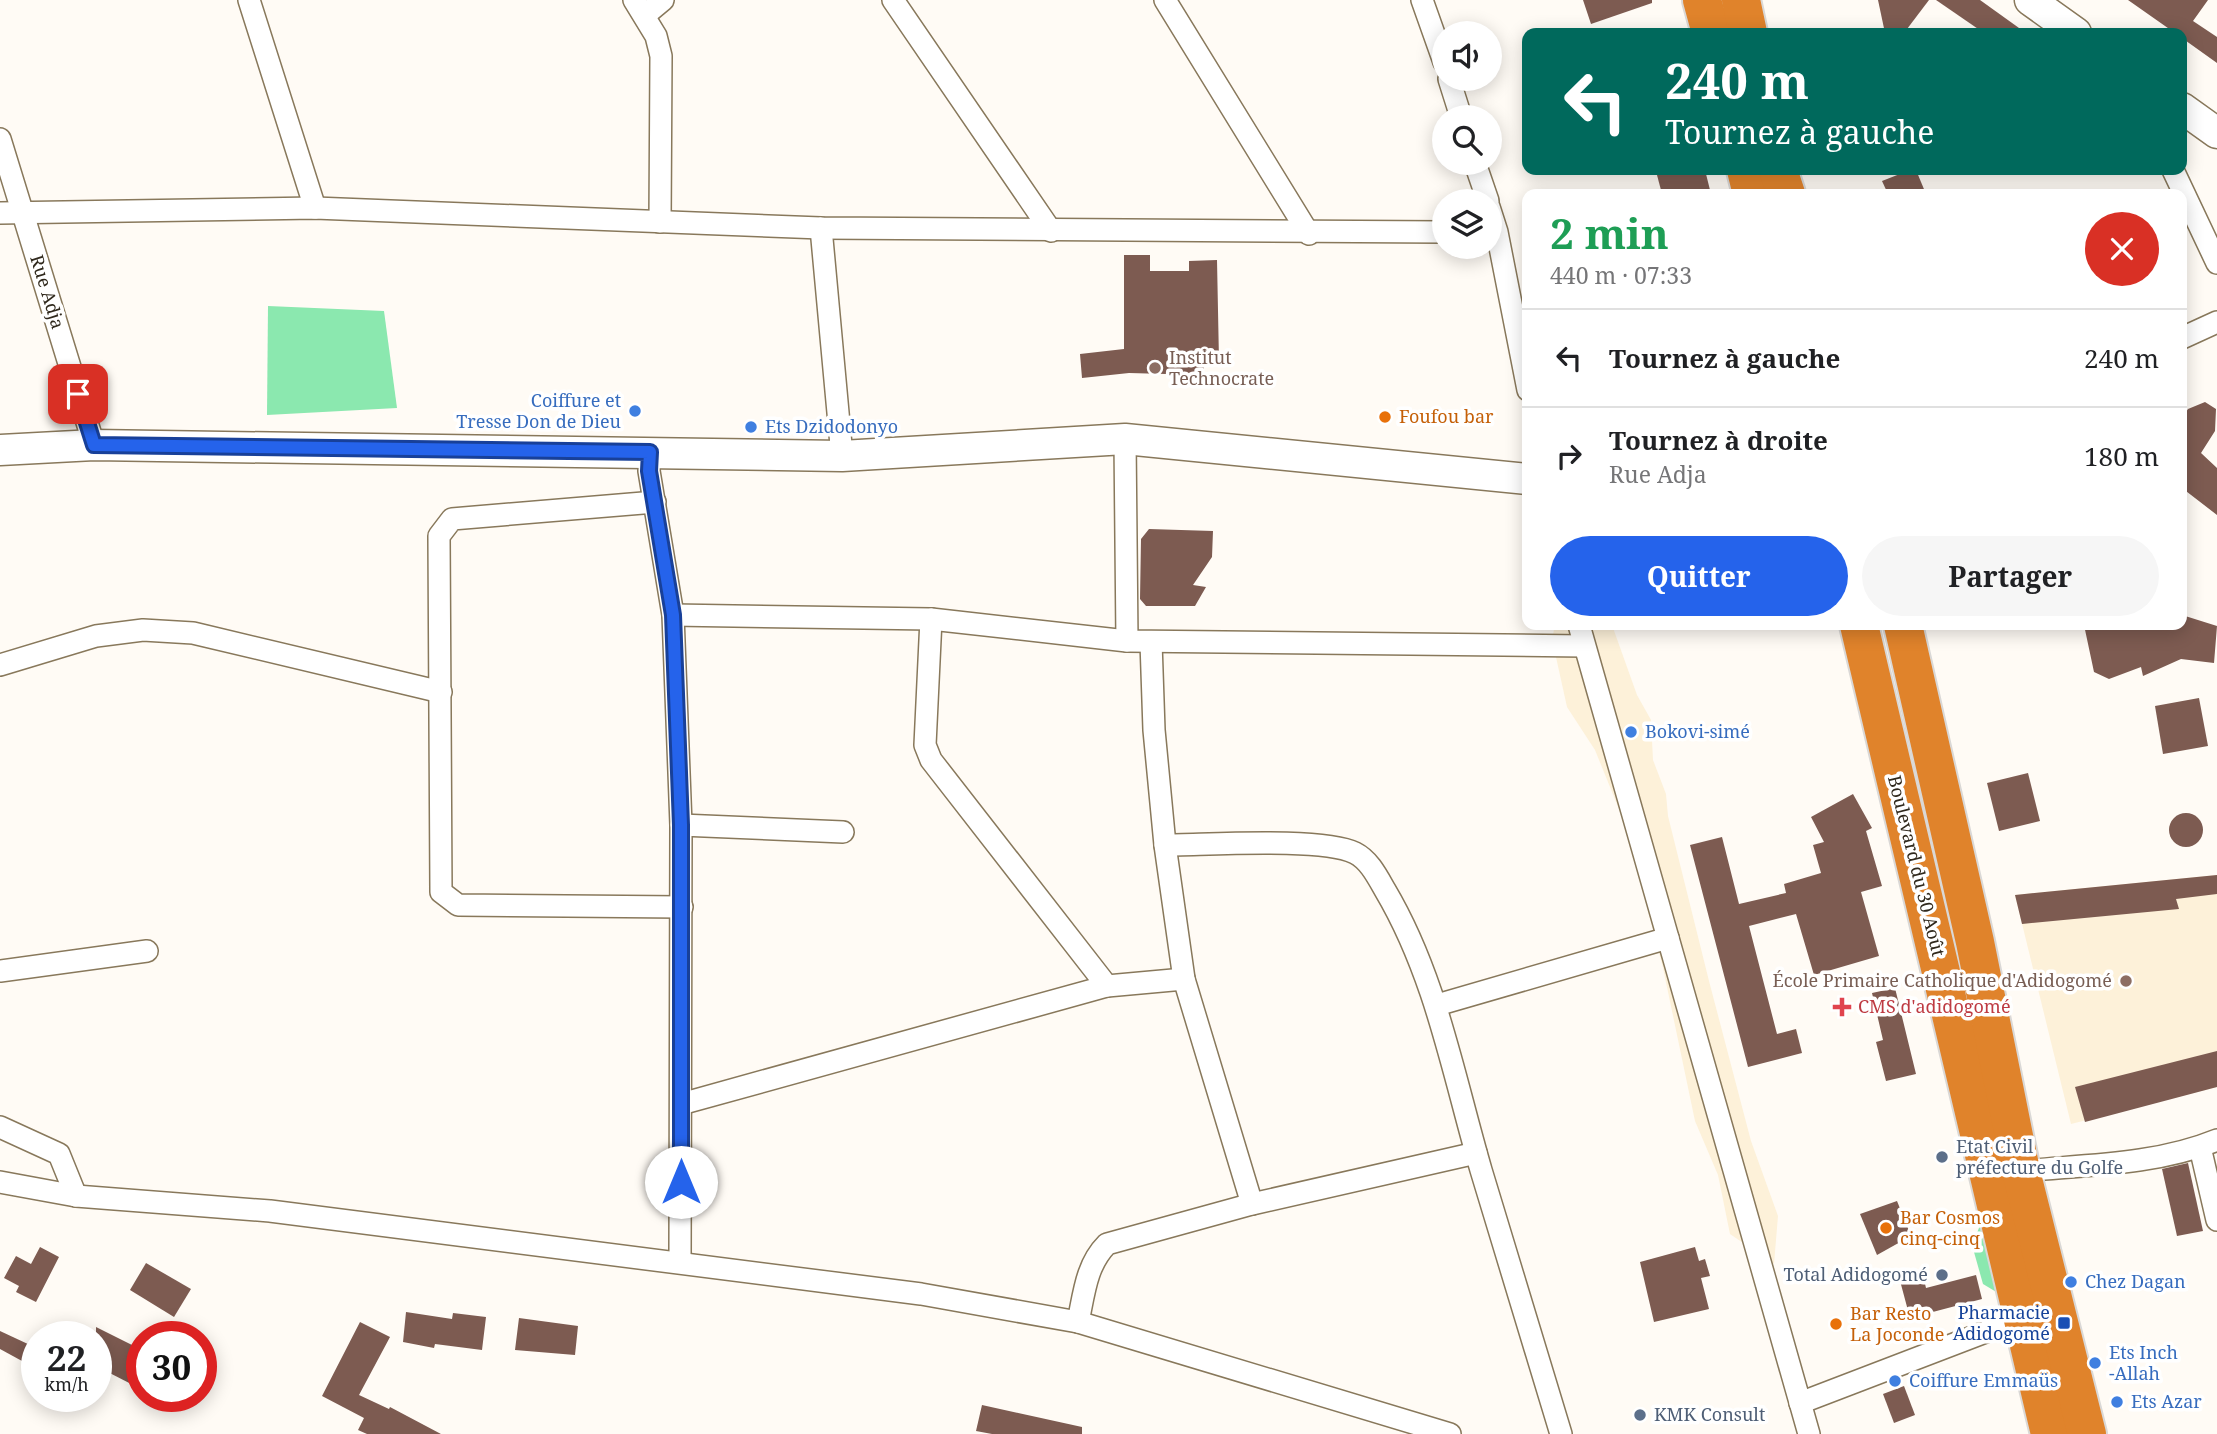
<!DOCTYPE html>
<html lang="fr">
<head>
<meta charset="utf-8">
<style>
	body { margin:0; font-family:"Noto Serif",serif; background:#f6f6f6; color:#202124; height:100vh; display:flex; flex-direction:column; font-size:26px; white-space:nowrap }
	* { box-sizing:border-box; margin:0 }
	p { font-size:23px; color:#757577 }
	.icon { flex:none; width:38px; height:38px; fill:none; stroke:currentColor; stroke-width:2; stroke-linecap:round; stroke-linejoin:round }
	.map { position:relative; flex:1; overflow:hidden }
	.details { position:absolute; left:1522px; top:189px; width:665px; height:441px; display:flex; flex-direction:column; background:#fff; border-radius:14px; box-shadow:0 4px 18px #0003 }
	.details>* { flex:none }
	.guide { position:absolute; left:1522px; top:28px; width:665px; height:147px; border-radius:14px; box-shadow:0 4px 18px #0003; background:#00695c; color:#fff; overflow:hidden }
	.tools { position:absolute; left:1432px; top:21px; display:grid; gap:14px }
	.tools a { display:grid; place-items:center; width:70px; height:70px; border-radius:50%; background:#fff; box-shadow:0 4px 18px #0003; font-size:35px }
	.speed { position:absolute; left:21px; top:1321px; display:flex; gap:14px; font-size:35px; font-weight:700; text-align:center }
	.speed>* { display:grid; place-content:center; width:91px; height:91px; border-radius:50%; background:#fff; box-shadow:0 4px 18px #0003; line-height:1 }
	.speed small { font-size:18px; font-weight:400 }
	.speed .limit { border:10px solid #d22; background:#fff; color:#111 }
	.pin { position:absolute; display:grid; place-items:center; width:60px; height:60px; color:#fff; margin:-30px; border-radius:14px; box-shadow:0 4px 10px #0006 }
	.me { position:absolute; width:77px; margin:-38px; rotate:0deg; stroke-linejoin:round; filter:drop-shadow(0 0 5px #0008) }
	.turn { display:flex; align-items:center; gap:24px; height:147px; padding:0 28px; font-size:32px }
	.turn .icon { width:91px; height:91px; stroke-width:2.5 }
	.turn b { display:block; font-size:49px; line-height:60px }
	.round { display:grid; place-items:center; flex:none; width:74px; height:74px; border-radius:37px; background:#f6f6f6 }
	.overview { display:flex; align-items:center; justify-content:space-between; height:119px; padding:0 28px }
	h1 { font-size:42px; font-weight:700; line-height:52px; color:#1e9e55 }
	.primary-button { display:flex; gap:14px; margin-top:auto; padding:14px 28px }
	.primary-button a { flex:1; height:80px; border-radius:42px; background:#2563eb; color:#fff; font-size:28px; font-weight:700; line-height:80px; text-align:center }
	.primary-button a+a { background:#f6f6f6; color:#202124 }
	ul { padding:0; list-style:none }
	li { display:flex; align-items:center; gap:21px; height:98px; padding:0 28px; border-top:2px solid #e0e0e0 }
	li div { flex:1 }
	li b { display:block; font-size:26px }
	li em { font-style:normal }
	.map>svg:first-child { display:block }
	.built { fill:#fdf1d9 }
	.green { fill:#8be8af }
	.building { fill:#7d5b51 }
	.lines { fill:none; stroke-linecap:round; stroke-linejoin:round }
	.street-casing { stroke:#88785b; stroke-width:24 }
	.secondary-casing { stroke:#88785b; stroke-width:33 }
	.highway-casing { stroke:#dad8d6; stroke-width:42 }
	.street { stroke:#fff; stroke-width:21 }
	.secondary { stroke:#fff; stroke-width:30 }
	.highway { stroke:#e0832b; stroke-width:38 }
	.route-casing { stroke:#184099; stroke-width:18 }
	.route { stroke:#2563eb; stroke-width:12 }
	.education-dot { fill:#8d6e63; stroke:#fff; stroke-width:2.5 }
	.shop-dot { fill:#3f7fe0; stroke:#fff; stroke-width:2.5 }
	.food-dot { fill:#e8710a; stroke:#fff; stroke-width:2.5 }
	.health-dot { fill:#e0444e; stroke:#fff; stroke-width:2.5 }
	.service-dot { fill:#5c6f8a; stroke:#fff; stroke-width:2.5 }
	.transit-dot { fill:#1a4fb4; stroke:#fff; stroke-width:2.5 }
	.labels { text-anchor:middle; stroke-width:7; stroke-linejoin:round; paint-order:stroke }
	.street-label { font-size:18px; fill:#30291d; stroke:#fff }
	.education-label { font-size:18px; fill:#785e54; stroke:#fff; text-anchor:start }
	.shop-label { font-size:18px; fill:#366cbe; stroke:#fff; text-anchor:start }
	.food-label { font-size:18px; fill:#c56008; stroke:#fff; text-anchor:start }
	.health-label { font-size:18px; fill:#be3a42; stroke:#fff; text-anchor:start }
	.service-label { font-size:18px; fill:#4e5e75; stroke:#fff; text-anchor:start }
	.transit-label { font-size:18px; fill:#164399; stroke:#fff; text-anchor:end }
</style>
</head>
<body>
<div class="map">
<svg width="2217" height="1434" viewBox="0 0 2217 1434">
	<rect width="100%" height="100%" fill="#fffbf5"/>
	<g class="built">
		<path d="M1555 625H1612L1637 695 1651 720 1653 760 1666 794 1668 816 1709 981 1751 1141 1778 1216 1774 1264 1730 1234 1718 1175 1695 1121 1663 968 1625 824 1595 750 1567 707 1552 639Z"/>
		<path d="M2217 875V1087L2071 1124 2015 895Z"/>
	</g>
	<g class="green">
		<path d="M268 306 384 311 397 408 267 415Z"/>
		<path d="M1981 1223 2003 1296 1983 1284 1972 1245Z"/>
	</g>
	<g class="building">
		<path d="M1583 0H1652V3L1591 24Z"/>
		<path d="M1878 0H1929L1904 33H1885Z"/>
		<path d="M1936 0H1980L2026 33H1984Z"/>
		<path d="M2128 0H2208L2193 21 2217 37V63L2182 38V33H2175Z"/>
		<path d="M1678 170H1705L1711 194H1662L1657 175Z"/>
		<path d="M1910 170H1916L1926 194H1888L1882 181Z"/>
		<path d="M1124 255H1150V271H1189V261L1217 260 1219 361 1205 354 1203 375 1129 373 1082 378 1080 354 1124 349Z"/>
		<path d="M2205 402 2216 409 2215 431 2201 453 2217 468V515L2182 488V418L2188 409Z"/>
		<path d="M1149 529 1213 531 1212 557 1193 585 1206 587 1195 606H1146L1140 599 1141 539Z"/>
		<path d="M2182 615 2217 626 2214 663 2181 659 2143 676 2141 667 2109 679 2094 672 2084 625H2182Z"/>
		<path d="M2199 698 2208 746 2163 754 2155 706Z"/>
		<path d="M2028 773 2040 821 1999 831 1987 783Z"/>
		<path d="M1853 794 1872 828 1866 831 1882 886 1861 892 1879 956 1814 975 1796 914 1749 926 1777 1034 1796 1029 1802 1053 1748 1067 1690 845 1722 837 1739 904 1786 893 1784 884 1821 873 1813 845 1824 842 1811 817Z"/>
		<circle cx="2186" cy="830" r="17"/>
		<path d="M2217 875V894L2176 899 2179 909 2022 924 2015 895Z"/>
		<path d="M1895 988 1916 1074 1886 1081 1876 1042 1883 1040 1872 993Z"/>
		<path d="M2217 1051V1087L2085 1122 2075 1087Z"/>
		<path d="M2188 1163 2203 1231 2177 1236 2162 1169Z"/>
		<path d="M1897 1201 1911 1236 1877 1255 1860 1214Z"/>
		<path d="M40 1247 59 1257 36 1302 16 1292 19 1286 4 1278 16 1256 31 1264Z"/>
		<path d="M1695 1247 1699 1261 1705 1259 1710 1276 1701 1278 1709 1309 1654 1322 1640 1262Z"/>
		<path d="M146 1263 191 1289 174 1317 130 1290Z"/>
		<path d="M1922 1271 1926 1288 1976 1275 1982 1299 1910 1318 1899 1277Z"/>
		<path d="M406 1312 452 1319 453 1313 486 1317 482 1350 435 1344 434 1348 403 1342Z"/>
		<path d="M519 1318 578 1326 575 1355 515 1350Z"/>
		<path d="M360 1322 390 1337 359 1395 389 1409 390 1407 441 1434H367L358 1430 364 1418 322 1396Z"/>
		<path d="M96 1327 142 1350V1379L137 1387 96 1366Z"/>
		<path d="M0 1331 30 1345 22 1361 0 1349Z"/>
		<path d="M1904 1386 1915 1415 1894 1423 1883 1394Z"/>
		<path d="M982 1405 1082 1427V1434H992L976 1431Z"/>
	</g>
	<g class="lines">
		<defs>
			<g id="street">
				<path d="M249 0 315 208"/>
				<path d="M634 0 656 36 661 56 660 222"/>
				<path d="M893 0 1051 231"/>
				<path d="M1165 0 1309 234"/>
				<path d="M1422 0 1444 62"/>
				<path d="M645 15 663 0"/>
				<path d="M1449 79 1461 117"/>
				<path d="M0 139 94 445"/>
				<path d="M1475 163 1488 201"/>
				<path d="M2173 170 2217 263"/>
				<path d="M1489 207 1497 232 1528 390"/>
				<path d="M0 213 315 208 821 228 1444 232"/>
				<path d="M821 228 842 456"/>
				<path d="M2182 338 2217 322"/>
				<path d="M1125 439 1127 641"/>
				<path d="M650 452 649 471 673 615 681 825 680 1261"/>
				<path d="M655 502 452 519 439 536 441 892 458 905 682 907"/>
				<path d="M673 615 931 619 1127 641 1584 646"/>
				<path d="M931 619 925 745 931 760 1107 986 1184 979"/>
				<path d="M1579 625 1809 1434"/>
				<path d="M1151 642 1154 730 1165 845 1184 979 1252 1204"/>
				<path d="M0 665 96 636 143 630 193 633 441 692"/>
				<path d="M681 825 843 832"/>
				<path d="M1165 845C1206 845 1322 837 1355 853 1369 860 1377 876 1385 890 1436 976 1453 1074 1481 1170 1507 1258 1534 1346 1561 1434"/>
				<path d="M0 971 147 951"/>
				<path d="M1437 1005 1668 938"/>
				<path d="M681 1104 1107 986"/>
				<path d="M0 1127 59 1154 76 1196"/>
				<path d="M2200 1147 2217 1220"/>
				<path d="M2021 1171C2085 1165 2156 1165 2217 1140"/>
				<path d="M0 1182 76 1196 270 1211 921 1294 1078 1322 1450 1434"/>
				<path d="M1078 1322C1084 1294 1086 1265 1107 1244L1252 1204 1476 1153"/>
				<path d="M1800 1403 2022 1318"/>
			</g>
			<g id="secondary">
				<path d="M2030 0 2076 33"/>
				<path d="M2182 108 2217 133"/>
				<path d="M0 450 94 445 842 456 1125 439 1528 479"/>
			</g>
			<g id="highway">
				<path d="M1702 0 1711 33"/>
				<path d="M1741 0 1748 33"/>
				<path d="M1746 170 1752 194"/>
				<path d="M1778 170 1786 194"/>
				<path d="M1859 625 2050 1434"/>
				<path d="M1903 625 1975 942 2021 1171 2087 1434"/>
			</g>
		</defs>
		<use href="#street" class="street-casing"/>
		<use href="#secondary" class="secondary-casing"/>
		<use href="#highway" class="highway-casing"/>
		<use href="#street" class="street"/>
		<use href="#secondary" class="secondary"/>
		<use href="#highway" class="highway"/>
	</g>
	<g class="lines">
		<defs>
			<path id="route" d="M78 394 94 445 650 452 649 471 673 615 681 825V1182"/>
		</defs>
		<use href="#route" class="route-casing"/>
		<use href="#route" class="route"/>
	</g>
	<g class="education-dot">
		<circle cx="1155" cy="368" r="7"/>
		<circle cx="2126" cy="981" r="7"/>
	</g>
	<g class="shop-dot">
		<circle cx="635" cy="411" r="7"/>
		<circle cx="751" cy="427" r="7"/>
		<circle cx="1631" cy="732" r="7"/>
		<circle cx="2071" cy="1282" r="7"/>
		<circle cx="2095" cy="1363" r="7"/>
		<circle cx="1895" cy="1381" r="7"/>
		<circle cx="2117" cy="1402" r="7"/>
	</g>
	<g class="food-dot">
		<circle cx="1385" cy="417" r="7"/>
		<circle cx="1886" cy="1228" r="7"/>
		<circle cx="1836" cy="1324" r="7"/>
	</g>
	<path class="health-dot" d="M1838.5 996.5h7v7h7v7h-7v7h-7v-7h-7v-7h7z"/>
	<g class="service-dot">
		<circle cx="1942" cy="1157" r="7"/>
		<circle cx="1942" cy="1275" r="7"/>
		<circle cx="1640" cy="1415" r="7"/>
	</g>
	<rect class="transit-dot" x="2057" y="1316" width="14" height="14" rx="3.5"/>
	<g class="labels">
		<g class="street-label">
			<text transform="translate(47 292) rotate(73)" y="6">Rue Adja</text>
			<text transform="translate(1916 866) rotate(76)" y="6">Boulevard du 30 Août</text>
		</g>
		<g class="education-label">
			<text x="1169" y="364">Institut<tspan x="1169" dy="21">Technocrate</tspan></text>
			<text x="2112" y="987" text-anchor="end">École Primaire Catholique d'Adidogomé</text>
		</g>
		<g class="shop-label">
			<text x="621" y="407" text-anchor="end">Coiffure et<tspan x="621" dy="21">Tresse Don de Dieu</tspan></text>
			<text x="765" y="433">Ets Dzidodonyo</text>
			<text x="1645" y="738">Bokovi-simé</text>
			<text x="2085" y="1288">Chez Dagan</text>
			<text x="2109" y="1359">Ets Inch<tspan x="2109" dy="21">-Allah</tspan></text>
			<text x="1909" y="1387">Coiffure Emmaüs</text>
			<text x="2131" y="1408">Ets Azar</text>
		</g>
		<g class="food-label">
			<text x="1399" y="423">Foufou bar</text>
			<text x="1900" y="1224">Bar Cosmos<tspan x="1900" dy="21">cinq-cinq</tspan></text>
			<text x="1850" y="1320">Bar Resto<tspan x="1850" dy="21">La Joconde</tspan></text>
		</g>
		<g class="health-label">
			<text x="1858" y="1013">CMS d'adidogomé</text>
		</g>
		<g class="service-label">
			<text x="1956" y="1153">Etat Civil<tspan x="1956" dy="21">préfecture du Golfe</tspan></text>
			<text x="1928" y="1281" text-anchor="end">Total Adidogomé</text>
			<text x="1654" y="1421">KMK Consult</text>
		</g>
		<g class="transit-label">
			<text x="2050" y="1319">Pharmacie<tspan x="2050" dy="21">Adidogomé</tspan></text>
		</g>
	</g>
</svg>
<div class="tools">
<a><svg class="icon" aria-label="sound" viewBox="0 0 24 24"><path d="M4 9h4l5-4v14l-5-4H4zM17 9q2 3 0 6"/></svg></a>
<a><svg class="icon" aria-label="search" viewBox="0 0 24 24"><circle cx="10" cy="10" r="6"/><path d="M15 15l6 6"/></svg></a>
<a><svg class="icon" aria-label="layers" viewBox="0 0 24 24"><path d="M12 4l9 5-9 5-9-5zM3 14l9 5 9-5"/></svg></a>
</div>
<div class="speed"><div>22<small>km/h</small></div><div class="limit">30</div></div>
<div class="pin" style="left:78px;top:394px;background:#d93025"><svg class="icon" aria-label="arrive" viewBox="0 0 24 24"><path d="M6 21V4h12l-3 4 3 4H6"/></svg></div>
<svg class="me" style="left:681px;top:1182px" viewBox="-20 -20 40 40"><circle r="19" fill="#fff"/><path d="M0-13L10 11 0 6-10 11z" fill="#2563eb"/></svg>
<div class="guide">
<div class="turn"><svg class="icon" aria-label="left" viewBox="0 0 24 24"><path d="M17 20v-9H6M10 6l-5 5 5 5"/></svg><div><b>240 m</b>Tournez à gauche</div></div>
</div>
<section class="details">
<div class="overview"><div><h1>2 min</h1><p>440 m · 07:33</p></div><a class="round" style="background:#d93025;color:#fff"><svg class="icon" aria-label="close" viewBox="0 0 24 24"><path d="M6 6l12 12M18 6L6 18"/></svg></a></div>
<ul>
<li><svg class="icon" aria-label="left" viewBox="0 0 24 24"><path d="M17 20v-9H6M10 6l-5 5 5 5"/></svg><div><b>Tournez à gauche</b></div><em>240 m</em></li>
<li><svg class="icon" aria-label="right" viewBox="0 0 24 24"><path d="M7 20v-9h11M14 6l5 5-5 5"/></svg><div><b>Tournez à droite</b><p>Rue Adja</p></div><em>180 m</em></li>
</ul>
<div class="primary-button"><a>Quitter</a><a>Partager</a></div>
</section>
</div>
</body>
</html>
